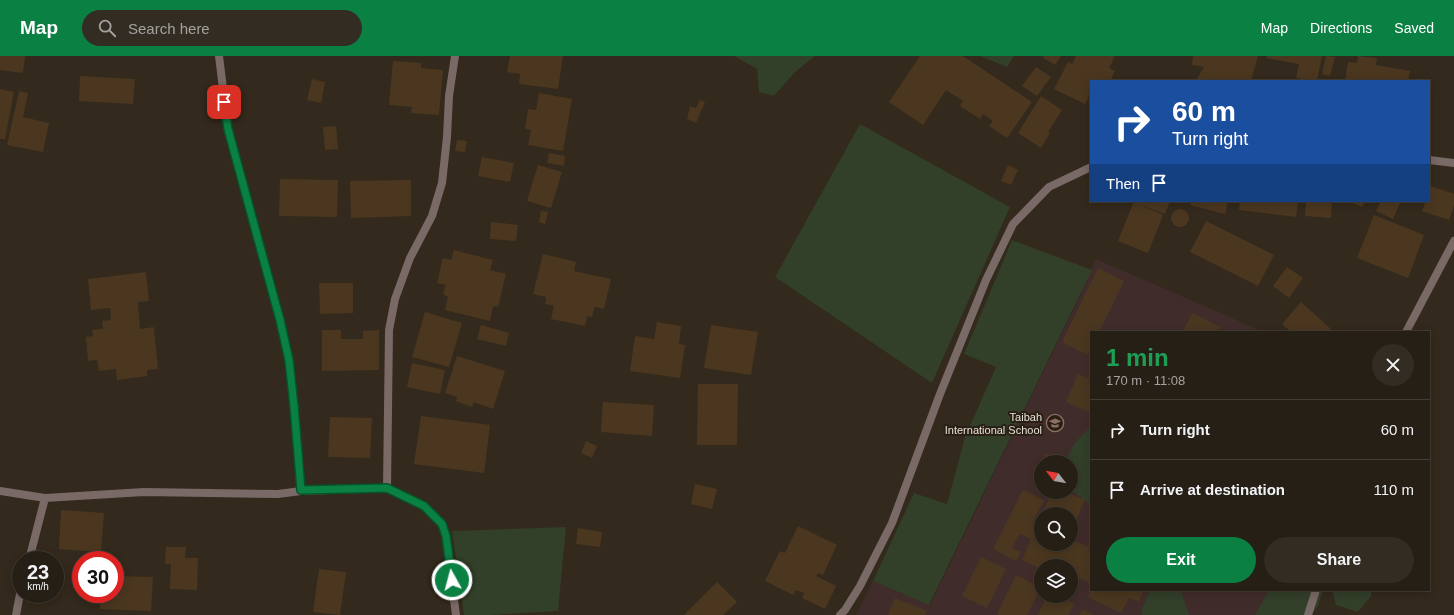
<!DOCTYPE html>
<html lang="en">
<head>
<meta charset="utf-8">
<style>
	body { margin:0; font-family:Helvetica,sans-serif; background:#322c22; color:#f1f3f6; height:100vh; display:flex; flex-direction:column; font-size:15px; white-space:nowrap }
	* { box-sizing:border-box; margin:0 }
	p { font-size:13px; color:#a4a2a0 }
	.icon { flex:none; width:22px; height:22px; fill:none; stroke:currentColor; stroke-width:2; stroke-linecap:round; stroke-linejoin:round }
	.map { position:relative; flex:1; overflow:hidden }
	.drawer { position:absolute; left:1090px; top:275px; width:340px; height:260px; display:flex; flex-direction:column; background:#261f15; border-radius:0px; box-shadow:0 2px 10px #0003,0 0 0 1px #423d34 }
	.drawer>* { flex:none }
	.top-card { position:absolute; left:1090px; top:24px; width:340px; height:122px; border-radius:0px; box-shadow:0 2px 10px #0003,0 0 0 1px #423d34; background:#1a4fa0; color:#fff; overflow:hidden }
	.needle { width:26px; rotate:301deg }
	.buttons { position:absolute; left:1034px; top:399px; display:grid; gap:8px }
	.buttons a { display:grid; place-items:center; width:44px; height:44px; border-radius:50%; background:#261f15; box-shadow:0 2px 10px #0003,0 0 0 1px #423d34; font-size:20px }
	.speed { position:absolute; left:12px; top:495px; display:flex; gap:8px; font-size:20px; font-weight:700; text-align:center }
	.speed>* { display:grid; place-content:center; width:52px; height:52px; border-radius:50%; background:#261f15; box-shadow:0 2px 10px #0003,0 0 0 1px #423d34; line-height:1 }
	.speed small { font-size:10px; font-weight:400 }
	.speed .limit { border:6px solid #d22; background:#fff; color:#111 }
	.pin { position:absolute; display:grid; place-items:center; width:34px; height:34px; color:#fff; margin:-17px; border-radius:8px; box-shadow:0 2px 6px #0006 }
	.me { position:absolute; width:44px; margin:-22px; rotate:353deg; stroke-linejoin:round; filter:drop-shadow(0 0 3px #0008) }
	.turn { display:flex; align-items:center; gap:14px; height:84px; padding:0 16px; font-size:18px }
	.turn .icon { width:52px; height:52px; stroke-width:2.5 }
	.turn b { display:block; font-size:28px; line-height:34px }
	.then { display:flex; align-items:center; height:38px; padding:0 16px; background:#0003; gap:8px; font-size:15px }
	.round { display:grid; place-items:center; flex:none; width:42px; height:42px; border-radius:21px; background:#322c22 }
	.overview { display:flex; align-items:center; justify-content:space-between; height:68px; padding:0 16px }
	h1 { font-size:24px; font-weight:800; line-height:30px; color:#1e9e55 }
	.cta { display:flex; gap:8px; margin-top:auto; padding:8px 16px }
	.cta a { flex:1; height:46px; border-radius:24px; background:#0b8043; color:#fff; font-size:16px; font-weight:800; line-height:46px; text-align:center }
	.cta a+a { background:#322c22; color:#f1f3f6 }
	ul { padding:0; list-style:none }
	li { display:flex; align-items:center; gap:12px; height:60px; padding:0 16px; border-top:1px solid #423d34 }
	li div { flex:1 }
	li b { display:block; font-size:15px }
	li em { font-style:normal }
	header { display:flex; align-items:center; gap:24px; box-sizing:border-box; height:56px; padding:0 20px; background:#0b8043; color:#fff }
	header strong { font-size:19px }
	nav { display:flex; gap:22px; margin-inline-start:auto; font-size:14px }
	.search { width:280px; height:36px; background:#322c22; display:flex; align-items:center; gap:10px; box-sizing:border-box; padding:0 14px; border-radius:22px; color:#a4a2a0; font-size:15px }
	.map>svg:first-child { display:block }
	.education { fill:#402c2b; fill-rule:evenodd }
	.green { fill:#323f29 }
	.building { fill:#4b3720 }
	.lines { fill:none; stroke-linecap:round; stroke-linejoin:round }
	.street { stroke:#796967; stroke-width:8 }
	.route-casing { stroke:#07532c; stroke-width:10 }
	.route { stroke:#0b8043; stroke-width:7 }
	.labels { text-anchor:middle; stroke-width:4; stroke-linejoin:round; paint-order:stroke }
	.poi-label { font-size:11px; fill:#e8e1d9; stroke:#291f13; text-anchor:end }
</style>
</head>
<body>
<header>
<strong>Map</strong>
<div class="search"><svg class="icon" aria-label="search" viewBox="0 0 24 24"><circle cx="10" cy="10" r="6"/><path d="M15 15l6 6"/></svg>Search here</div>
<nav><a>Map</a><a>Directions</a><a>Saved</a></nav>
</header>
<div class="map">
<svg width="1454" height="559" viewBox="0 0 1454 559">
	<rect width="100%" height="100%" fill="#33291c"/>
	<path class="education" d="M1096 203 1264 276H1091V534H1308L1301 559H856L873 525 930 549 1081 238ZM1041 406H1071V436H1041ZM1041 458H1071V488H1041ZM1041 510H1071V540H1041Z"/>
	<g class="green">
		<path d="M734 0H815L794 17 774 40 759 36 757 13Z"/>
		<path d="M980 0H1014L1007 11Z"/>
		<path d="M860 68 1010 151 932 327 775 221Z"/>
		<path d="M1012 184 1092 214 929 549 873 525 914 437 947 448 965 381 996 311 964 298Z"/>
		<path d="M1091 370V449L1071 434V406H1067C1069 391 1080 381 1091 370Z"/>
		<path d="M566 471 558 555 491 559H464L452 475Z"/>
		<path d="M1150 534H1181L1189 559H1142V553Z"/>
		<path d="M1269 534H1323L1318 550 1311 559H1255Z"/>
		<path d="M1332 534H1371V540L1358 556 1336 549Z"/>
	</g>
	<g class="building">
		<path d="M0 0H25L23 17 0 14Z"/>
		<path d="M510 0H563L558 33 519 28 520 18 507 16Z"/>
		<path d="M920 0H963L1032 46 1007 82 989 70 993 65 983 58 980 63 960 50 963 45 946 34 923 69 889 46Z"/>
		<path d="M1044 0H1061L1055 9 1043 2Z"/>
		<path d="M1076 0H1115L1109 12 1115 15 1110 25H1091V41L1089 40 1085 48 1054 33 1068 6 1072 8Z"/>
		<path d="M1193 0H1258L1251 25 1196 24 1204 11 1192 9Z"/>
		<path d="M1267 0H1322L1317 25 1296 22 1299 8 1266 2Z"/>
		<path d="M1326 0 1335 1 1330 20 1322 18Z"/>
		<path d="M1358 0 1377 2 1376 9 1410 15 1408 25H1345L1348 6 1357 7Z"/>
		<path d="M393 5 421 7V12L443 14 439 59 411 57 412 51 389 49Z"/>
		<path d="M1036 11 1051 21 1037 40 1022 30Z"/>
		<path d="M80 20 135 23 133 48 79 45Z"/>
		<path d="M312 23 325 26 321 47 307 44Z"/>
		<path d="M0 33 14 36 5 83H0Z"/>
		<path d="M19 35 28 37 23 61 49 67 43 96 7 89Z"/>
		<path d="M539 37 572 43 563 95 528 89 531 74 525 73 528 53 536 54Z"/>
		<path d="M1041 40 1062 54 1048 76 1050 77 1041 92 1018 77Z"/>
		<path d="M700 44 705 46 696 67 687 63 690 50 696 52Z"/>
		<path d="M336 70 338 93 325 94 323 71Z"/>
		<path d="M457 84 467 85 465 96 455 95Z"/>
		<path d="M549 97 565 100 564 110 547 107Z"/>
		<path d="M482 101 514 107 510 126 478 120Z"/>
		<path d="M538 109 562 116 551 152 527 145Z"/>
		<path d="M1008 109 1018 114 1011 129 1001 125Z"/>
		<path d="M280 123 338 124 337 161 279 160Z"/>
		<path d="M411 124V160L351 162 350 125Z"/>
		<path d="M1431 130 1454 138V149L1449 164 1422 155 1426 145H1429V136Z"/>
		<path d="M1134 145H1170L1165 158 1140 149 1163 159 1148 197 1118 185Z"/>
		<path d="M1192 145H1228L1225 158 1190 149Z"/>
		<path d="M1240 145H1298L1296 161 1239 154Z"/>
		<path d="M1306 145H1332L1331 162 1305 160Z"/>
		<path d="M1348 145H1365L1362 151Z"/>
		<path d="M1381 145H1401L1393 163 1376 155Z"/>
		<circle cx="1180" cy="162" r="9"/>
		<path d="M541 155 548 156 545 168 539 166Z"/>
		<path d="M1374 159 1424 179 1408 222 1357 202Z"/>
		<path d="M1206 165 1274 199 1258 230 1190 196Z"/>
		<path d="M491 166 518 169 516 185 490 183Z"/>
		<path d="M454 194 493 204 490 214 506 218 498 251 493 250 490 265 445 254 448 241 443 238 446 229 437 227 443 202 451 204Z"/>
		<path d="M543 198 576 206 574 215 611 223 604 253 595 251 592 261 587 260 585 270 551 263 554 250 545 248 546 241 533 238Z"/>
		<path d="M1287 211 1303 222 1289 242 1273 230Z"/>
		<path d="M1098 212 1124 225 1099 276H1091V293L1088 299 1062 286Z"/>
		<path d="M146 216 149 245 138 246 140 273 154 271 158 313 147 314V320L117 324 116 313 99 315 97 304 88 305 86 281 93 280 92 274 103 273 102 265 111 264 110 252 91 254 88 223Z"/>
		<path d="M319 227H353V257L320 258Z"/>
		<path d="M1301 246 1331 273 1328 276H1291L1282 268Z"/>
		<path d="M425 256 462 267 449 311 412 301Z"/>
		<path d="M1193 257 1220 271 1217 276H1182Z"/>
		<path d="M657 266 681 270 679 288 685 289 680 322 630 315 635 280 654 283Z"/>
		<path d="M481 269 509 277 506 290 477 283Z"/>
		<path d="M711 269 758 276 751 319 704 312Z"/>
		<path d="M322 274H341V283H363V275L379 274V314L322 315Z"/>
		<path d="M457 300 505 315 493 353 474 346 472 351 456 345 457 341 445 337Z"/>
		<path d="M412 307 445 314 440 338 407 331Z"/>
		<path d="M1078 318 1091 323V357L1066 346Z"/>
		<path d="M698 328H738L737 389H697Z"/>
		<path d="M603 346 654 349 652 380 601 376Z"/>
		<path d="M421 360 490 369 484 417 414 408Z"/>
		<path d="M330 361 372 362 370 402 328 401Z"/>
		<path d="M586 385 597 390 592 402 581 397Z"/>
		<path d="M1046 397 1062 406H1041Z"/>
		<path d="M1041 406V421L1035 418Z"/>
		<path d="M695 428 717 433 712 453 691 448Z"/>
		<path d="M1023 434 1044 444 1033 465 1038 468 1041 461V488H1071V483L1088 491 1091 485V528L1075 520 1073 526 1071 525V510H1041V513L1022 504 1031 483 1020 478 1012 492 1021 496 1016 505 993 493Z"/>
		<path d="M1052 436H1066L1085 444 1071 476V458H1042Z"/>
		<path d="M61 454 104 457 101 496 59 493Z"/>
		<path d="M798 470 837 489 823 519 818 517 816 520 836 530 825 553 802 542 804 537 796 534 793 539 765 525 780 495 785 497Z"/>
		<path d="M578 472 602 476 600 491 576 488Z"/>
		<path d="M166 491H186L185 502H198L197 534 170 533 171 508H165Z"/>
		<path d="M981 501 1006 513 987 552 962 540Z"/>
		<path d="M319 513 346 516 340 559 313 556Z"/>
		<path d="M1016 519 1041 531 1027 559H999L997 558Z"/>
		<path d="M115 520 153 521 151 555 100 553 101 538H115Z"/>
		<path d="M717 526 737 546 723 559H684Z"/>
		<path d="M1091 534H1144L1139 546 1129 542 1121 557 1088 541Z"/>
		<path d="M1047 540H1058L1074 548 1069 559H1038Z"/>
		<path d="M895 542 927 555 925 559H888Z"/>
		<path d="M1082 553 1094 559H1079Z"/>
	</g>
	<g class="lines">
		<g class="street">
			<path d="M219 0 228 73 280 264 289 304 294 350 301 435"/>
			<path d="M1429 104 1454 107"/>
			<path d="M1406 276 1454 185"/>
			<path d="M387 432 389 274 395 243 410 202 432 160 442 127 447 81 449 40 455 0"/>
			<path d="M0 435 45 442 144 436 278 438 301 435 387 432 424 450 442 468 446 480 456 559"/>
			<path d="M29 504 45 442"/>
			<path d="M16 559 21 533"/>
			<path d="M840 559 845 554 860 530 892 467 940 338 986 224 1013 168 1049 131 1091 111"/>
			<path d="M1308 559 1316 534"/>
		</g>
	</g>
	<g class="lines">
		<defs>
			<path id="route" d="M224 46 228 73 280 264 289 304 294 350 301 434 387 432 424 450 442 468 446 480 452 524"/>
		</defs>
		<use href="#route" class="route-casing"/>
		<use href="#route" class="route"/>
	</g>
	<defs>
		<symbol id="school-ring" viewBox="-11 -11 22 22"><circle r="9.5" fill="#291f13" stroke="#8d6e63" stroke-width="1.5"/><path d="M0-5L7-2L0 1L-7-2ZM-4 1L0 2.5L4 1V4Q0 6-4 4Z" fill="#8d6e63"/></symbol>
	</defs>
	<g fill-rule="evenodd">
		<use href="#school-ring" x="1045" y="357" width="20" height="20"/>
	</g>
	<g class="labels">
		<g class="poi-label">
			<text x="1042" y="365">Taibah<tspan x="1042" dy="13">International School</tspan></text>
		</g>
	</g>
</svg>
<div class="buttons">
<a><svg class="needle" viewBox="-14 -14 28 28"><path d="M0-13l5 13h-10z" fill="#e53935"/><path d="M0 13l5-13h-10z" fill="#a4a2a0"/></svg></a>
<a><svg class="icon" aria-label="search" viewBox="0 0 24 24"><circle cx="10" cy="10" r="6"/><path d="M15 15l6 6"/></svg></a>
<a><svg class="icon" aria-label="layers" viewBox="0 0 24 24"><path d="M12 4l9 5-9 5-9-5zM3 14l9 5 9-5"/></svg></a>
</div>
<div class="speed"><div>23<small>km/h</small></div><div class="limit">30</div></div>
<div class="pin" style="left:224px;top:46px;background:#d93025"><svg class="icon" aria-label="arrive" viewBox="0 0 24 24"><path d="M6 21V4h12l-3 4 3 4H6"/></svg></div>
<svg class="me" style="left:452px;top:524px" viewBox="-20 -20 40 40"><circle r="17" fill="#0b8043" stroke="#fff" stroke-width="3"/><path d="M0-11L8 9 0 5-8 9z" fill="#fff"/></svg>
<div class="top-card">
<div class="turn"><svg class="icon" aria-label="right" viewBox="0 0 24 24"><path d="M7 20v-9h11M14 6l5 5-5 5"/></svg><div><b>60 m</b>Turn right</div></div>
<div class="then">Then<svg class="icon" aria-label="arrive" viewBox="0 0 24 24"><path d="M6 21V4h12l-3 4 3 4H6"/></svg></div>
</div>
<section class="drawer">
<div class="overview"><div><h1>1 min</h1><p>170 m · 11:08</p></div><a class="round"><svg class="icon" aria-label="close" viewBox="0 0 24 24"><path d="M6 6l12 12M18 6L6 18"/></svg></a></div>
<ul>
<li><svg class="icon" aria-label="right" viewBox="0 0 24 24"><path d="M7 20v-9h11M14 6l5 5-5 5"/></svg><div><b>Turn right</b></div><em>60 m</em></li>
<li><svg class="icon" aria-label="arrive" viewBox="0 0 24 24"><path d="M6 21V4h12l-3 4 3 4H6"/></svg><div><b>Arrive at destination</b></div><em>110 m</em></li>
</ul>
<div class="cta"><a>Exit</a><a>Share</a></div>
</section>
</div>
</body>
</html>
